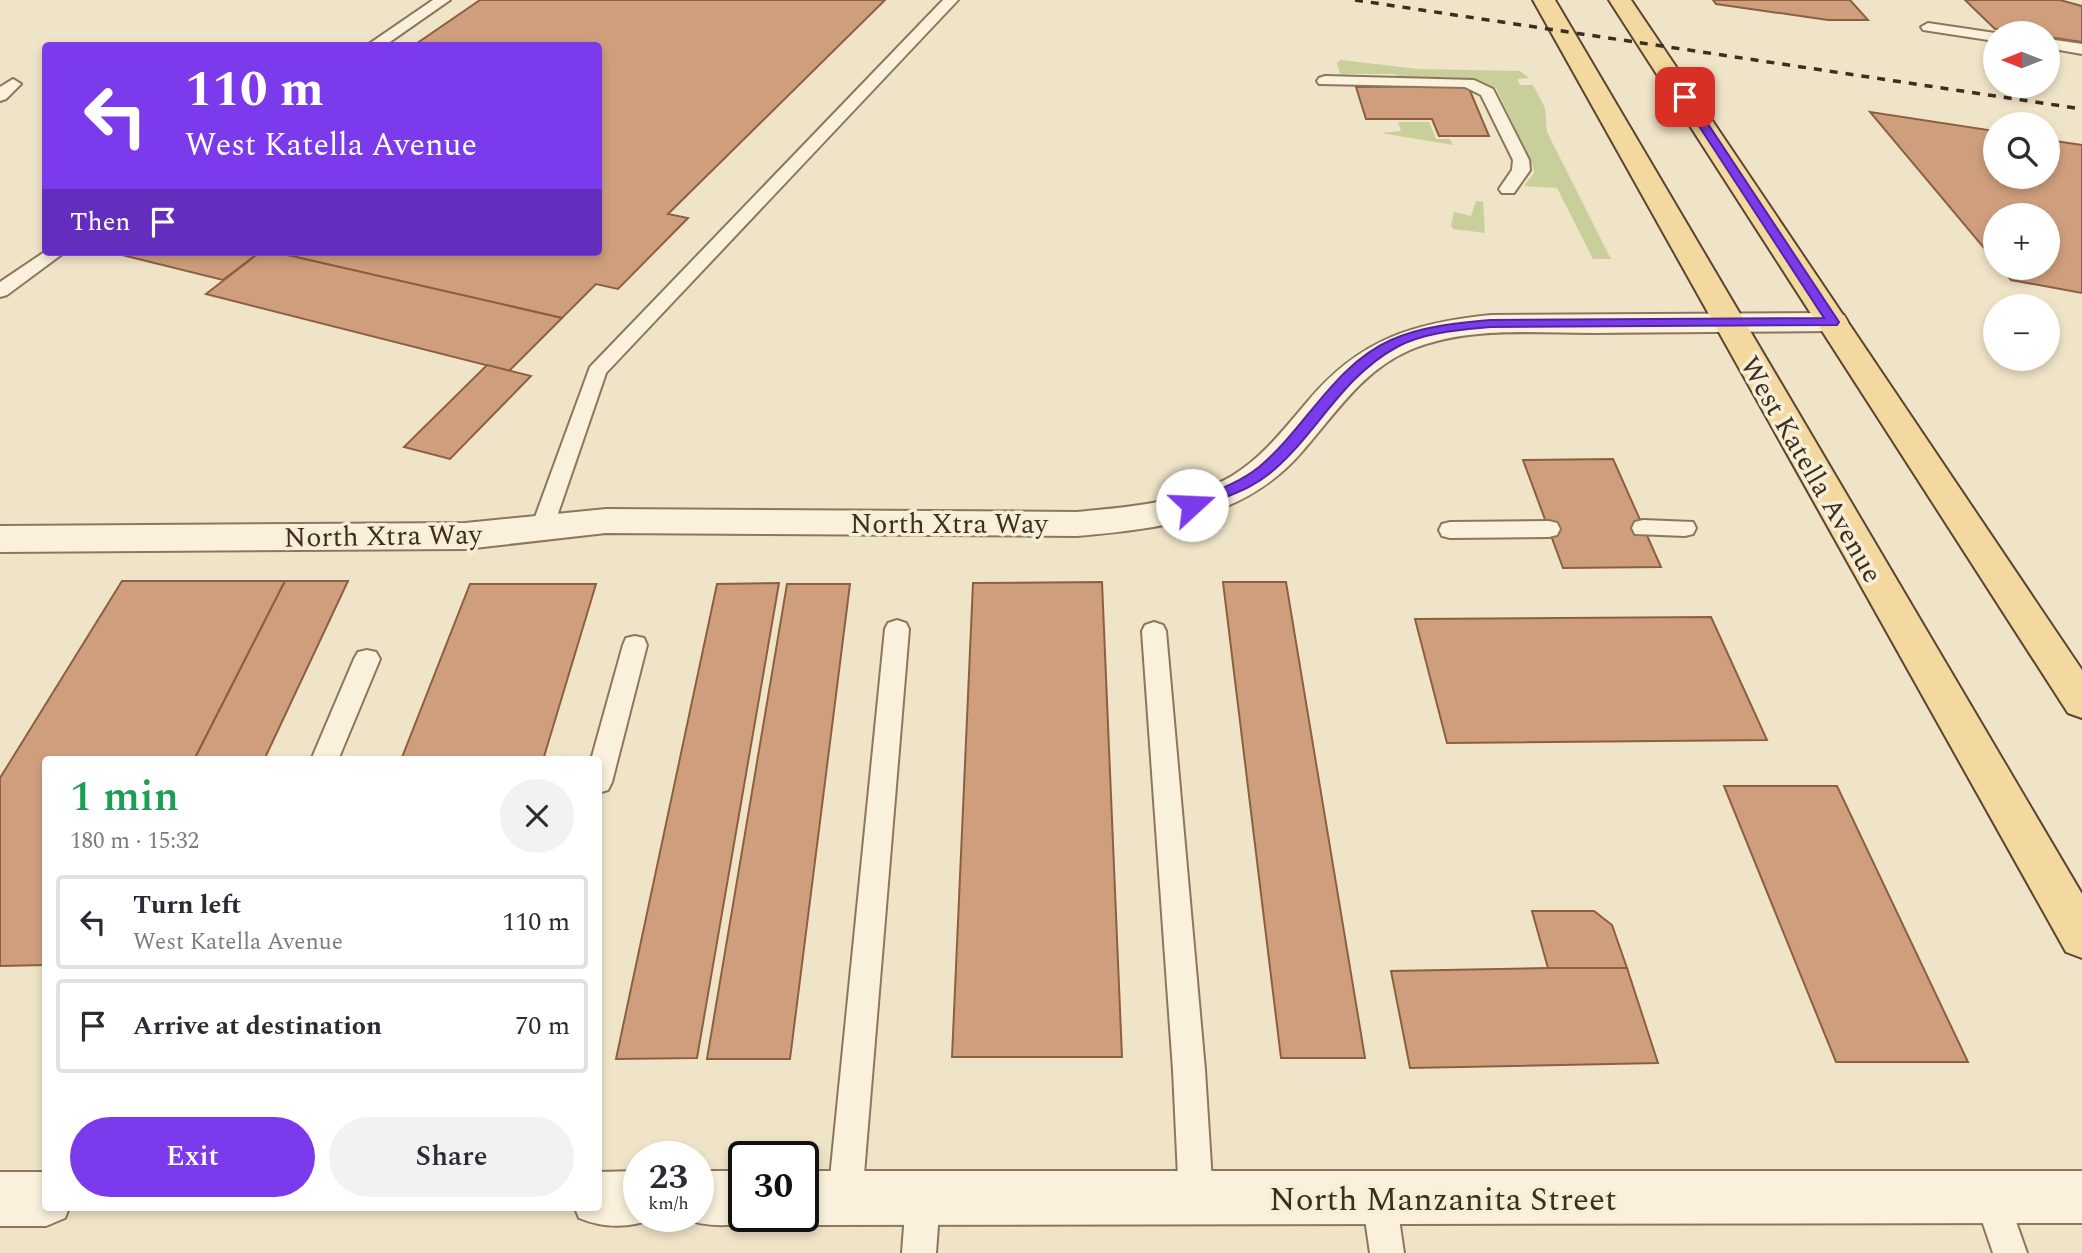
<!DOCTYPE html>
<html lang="en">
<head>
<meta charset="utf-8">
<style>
	body { margin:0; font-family:Spectral,serif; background:#f2f2f3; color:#2b2b33; height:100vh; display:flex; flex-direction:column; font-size:26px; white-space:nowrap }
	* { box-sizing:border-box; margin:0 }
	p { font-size:23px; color:#7c7c81 }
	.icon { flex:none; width:38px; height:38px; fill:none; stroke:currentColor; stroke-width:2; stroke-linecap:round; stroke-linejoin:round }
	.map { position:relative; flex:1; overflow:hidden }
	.sheet { position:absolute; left:42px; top:756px; width:560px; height:455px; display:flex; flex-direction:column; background:#fff; border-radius:7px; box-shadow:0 4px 10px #0003 }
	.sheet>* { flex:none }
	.banner { position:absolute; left:42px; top:42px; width:560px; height:214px; border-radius:7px; box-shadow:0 4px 10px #0003; background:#7c3aed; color:#fff; overflow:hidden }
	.needle { width:46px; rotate:270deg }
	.buttons { position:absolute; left:1983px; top:21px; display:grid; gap:14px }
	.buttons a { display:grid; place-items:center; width:77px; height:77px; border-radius:50%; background:#fff; box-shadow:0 4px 10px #0003; font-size:35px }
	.speed { position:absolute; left:623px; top:1141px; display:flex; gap:14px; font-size:35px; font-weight:700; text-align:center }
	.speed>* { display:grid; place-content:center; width:91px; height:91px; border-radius:50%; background:#fff; box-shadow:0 4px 10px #0003; line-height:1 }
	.speed small { font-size:18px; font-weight:400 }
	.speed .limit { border:4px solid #111; border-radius:10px; background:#fff; color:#111 }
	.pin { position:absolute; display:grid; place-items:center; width:60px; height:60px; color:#fff; margin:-30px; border-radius:14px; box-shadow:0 4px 10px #0006 }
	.me { position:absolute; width:77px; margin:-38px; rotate:70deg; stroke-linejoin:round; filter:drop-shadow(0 0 5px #0008) }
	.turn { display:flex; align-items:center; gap:24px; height:147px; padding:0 28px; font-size:32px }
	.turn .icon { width:91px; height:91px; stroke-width:2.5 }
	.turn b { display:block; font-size:49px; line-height:60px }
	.then { display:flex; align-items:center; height:66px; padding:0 28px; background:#0003; gap:14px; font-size:26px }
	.round { display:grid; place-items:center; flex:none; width:74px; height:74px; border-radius:37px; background:#f2f2f3 }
	.summary { display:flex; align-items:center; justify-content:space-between; height:119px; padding:0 28px }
	h1 { font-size:42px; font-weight:600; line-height:52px; color:#1e9e55 }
	.cta { display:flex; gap:14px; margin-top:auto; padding:14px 28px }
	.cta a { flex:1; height:80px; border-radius:42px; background:#7c3aed; color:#fff; font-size:28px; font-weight:600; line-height:80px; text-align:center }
	.cta a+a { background:#f2f2f3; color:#2b2b33 }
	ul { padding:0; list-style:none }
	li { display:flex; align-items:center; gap:21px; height:94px; margin:0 14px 10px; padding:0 14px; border:4px solid #e1e1e2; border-radius:7px }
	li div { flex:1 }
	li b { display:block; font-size:26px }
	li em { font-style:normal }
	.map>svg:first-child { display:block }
	.green { fill:#c9cf9b }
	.building { fill:#cf9f7d; stroke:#8d5f41; stroke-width:2 }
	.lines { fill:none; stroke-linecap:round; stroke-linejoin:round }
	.service-casing { stroke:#8d765c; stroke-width:4 }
	.minor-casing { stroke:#8d765c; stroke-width:4 }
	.primary-casing { stroke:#5b4430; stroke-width:4 }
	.service { fill:#faf1dc; fill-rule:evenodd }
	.minor { fill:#faf1dc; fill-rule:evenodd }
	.primary { fill:#f3d9a0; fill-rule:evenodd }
	.rail { stroke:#3d2e20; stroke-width:3.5; stroke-dasharray:8 8; stroke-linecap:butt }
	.route { fill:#7c3aed; stroke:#51269a; stroke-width:2 }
	.labels { text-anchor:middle; stroke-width:7; stroke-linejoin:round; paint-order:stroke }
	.street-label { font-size:28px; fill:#3d2e20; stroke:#f7eed8 }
	.near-street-label { font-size:33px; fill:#3d2e20; stroke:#f7eed8 }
</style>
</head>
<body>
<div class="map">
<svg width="2082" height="1253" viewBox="0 0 2082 1253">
	<rect width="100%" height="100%" fill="#f0e4c8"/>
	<g class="green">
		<path d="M1341 60 1418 69 1520 71 1529 78 1517 79 1520 85H1533L1545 108 1547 132 1611 259H1593L1557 188 1524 186 1534 173 1533 167 1496 88 1471 80 1408 79 1394 74H1340L1337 63Z"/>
		<path d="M1398 122H1429L1436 139H1450L1453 145 1381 133 1401 131Z"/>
		<path d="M1476 201 1483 202 1485 233 1453 229 1451 226 1454 212 1471 216Z"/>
	</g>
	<g class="building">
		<path d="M480 0H885L668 214 688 218 618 289 596 284 562 318 274 252H598V46H413Z"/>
		<path d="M1713 0H1850L1868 20H1828L1716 4Z"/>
		<path d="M1965 0H2060L2082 6V42L2048 37V33L1995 29Z"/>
		<path d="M1468 86 1489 136H1439L1432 119H1366L1356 87Z"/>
		<path d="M1870 112 1995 131V177H2048V140L2082 145V293L2011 280 2001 268H2048V215H1995V261Z"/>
		<path d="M110 252H260L223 280Z"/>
		<path d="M260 252H274L562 318 509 371 206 294Z"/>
		<path d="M487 365 531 376 450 459 404 447Z"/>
		<path d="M1613 459 1661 567 1563 568 1523 460Z"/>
		<path d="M122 581H285L194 760H46V965L0 966V778Z"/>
		<path d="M285 581H348L264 760H194Z"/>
		<path d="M1102 582 1122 1057H952L973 583Z"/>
		<path d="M1223 582H1286L1365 1058H1281Z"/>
		<path d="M779 583 697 1058 616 1059 717 584Z"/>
		<path d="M470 584H596L543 760H401Z"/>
		<path d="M787 584H850L790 1059H707Z"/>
		<path d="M1711 617 1767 740 1447 743 1415 619Z"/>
		<path d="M1724 786H1837L1968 1062H1836Z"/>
		<path d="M1532 911H1594L1612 925 1627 968H1548Z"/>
		<path d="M1548 968H1627L1658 1063 1410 1068 1391 971Z"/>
	</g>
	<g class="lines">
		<defs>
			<g id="service">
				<path d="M433 0H450L384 46H366Z"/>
				<path d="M943 0H958L606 373 553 528 550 534 542 536 534 534 531 528 590 367Z"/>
				<path d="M1928 23 1995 33H1998H1995V41L1923 30 1921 27Z"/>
				<path d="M2048 39 2082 44V54L2048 48Z"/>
				<path d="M1325 76 1474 80 1493 89 1529 160 1530 170 1514 193H1502L1499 189 1512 170 1513 160 1481 95 1465 87 1319 84 1317 81 1319 78Z"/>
				<path d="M13 79 21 84 6 99 0 101V87Z"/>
				<path d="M46 251 65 252 7 295 0 297V282Z"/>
				<path d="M1643 520 1693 522 1696 528 1693 534 1685 536 1635 534 1632 528 1635 522Z"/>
				<path d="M1549 521 1557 523 1560 529 1557 535 1549 537 1450 538 1442 536 1439 530 1442 524 1450 522Z"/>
				<path d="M897 620 906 623 909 629 862 1198 857 1210 845 1215 833 1210 828 1198 885 629 888 623Z"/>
				<path d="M1154 622 1163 625 1166 631 1205 1070 1213 1198 1208 1210 1196 1215 1184 1210 1179 1198 1173 1070 1142 631 1145 625Z"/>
				<path d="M635 636 644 638 647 645 612 782 608 790 598 793V760H591L623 645 626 638Z"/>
				<path d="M367 650 376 652 380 659 338 760H311L354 659 358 652Z"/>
				<path d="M1991 1180 2003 1185 2027 1253H1993L1974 1197 1979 1185Z"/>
				<path d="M1379 1181 1391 1186 1396 1198 1404 1253H1370L1362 1198 1367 1186Z"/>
				<path d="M923 1182 935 1187 940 1199 936 1253H902L906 1199 911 1187Z"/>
			</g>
			<g id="minor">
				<path d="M1833 313 1844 315 1848 322 1844 329 1833 331C1753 332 1674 332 1594 333 1534 333 1467 326 1410 350 1361 371 1334 416 1300 454 1243 519 1158 529 1077 536L606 533 465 549 0 552V526L465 523 606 509 1077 512C1130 507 1185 503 1232 476 1263 457 1285 428 1308 401 1360 339 1413 323 1491 315Z"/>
				<path d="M639 1171V1216L658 1217C632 1228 605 1229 579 1218L575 1208H598V1172Z"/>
				<path d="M698 1171H744V1216L763 1217C736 1228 706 1228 679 1217L698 1216Z"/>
				<path d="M803 1171H2082V1223L803 1225 784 1216H803Z"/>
				<path d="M0 1172H46V1208H69L65 1218 46 1226H0Z"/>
			</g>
			<g id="primary">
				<path d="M1533 0H1555L2082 894V958L2066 952Z"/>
				<path d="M1609 0H1631L2082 670V718L2068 713Z"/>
			</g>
		</defs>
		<use href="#service" class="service-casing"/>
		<use href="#minor" class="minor-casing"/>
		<use href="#primary" class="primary-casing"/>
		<use href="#service" class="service"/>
		<use href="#minor" class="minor"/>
		<use href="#primary" class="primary"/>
		<path class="rail" d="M1355 0 2082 109"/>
	</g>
	<path class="route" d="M1682 95 1690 97 1839 322 1837 325 1491 327C1460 330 1425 332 1397 347 1340 378 1317 435 1269 474 1253 487 1235 493 1217 501 1207 505 1197 512 1187 509L1185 505 1187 502C1212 492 1238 484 1259 467 1306 428 1333 366 1391 340 1422 326 1457 323 1491 320L1824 318 1680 97Z"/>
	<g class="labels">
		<g class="street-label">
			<text transform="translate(1812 469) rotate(60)" y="10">West Katella Avenue</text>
			<text x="949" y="533">North Xtra Way</text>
			<text transform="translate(383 535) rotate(-1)" y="10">North Xtra Way</text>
		</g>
		<g class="near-street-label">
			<text x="1443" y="1210">North Manzanita Street</text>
		</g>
	</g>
</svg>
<div class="buttons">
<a><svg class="needle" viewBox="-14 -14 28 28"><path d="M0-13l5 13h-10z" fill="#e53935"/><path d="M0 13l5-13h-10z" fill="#7c7c81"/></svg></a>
<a><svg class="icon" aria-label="search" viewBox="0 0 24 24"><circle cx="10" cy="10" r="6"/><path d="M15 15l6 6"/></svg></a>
<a>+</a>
<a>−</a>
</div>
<div class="speed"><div>23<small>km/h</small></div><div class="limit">30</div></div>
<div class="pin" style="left:1685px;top:97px;background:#d93025"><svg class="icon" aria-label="arrive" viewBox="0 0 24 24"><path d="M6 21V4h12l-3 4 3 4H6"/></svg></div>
<svg class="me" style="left:1192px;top:505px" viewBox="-20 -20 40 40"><circle r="19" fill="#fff"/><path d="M0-13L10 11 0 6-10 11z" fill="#7c3aed"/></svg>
<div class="banner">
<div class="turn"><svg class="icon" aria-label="left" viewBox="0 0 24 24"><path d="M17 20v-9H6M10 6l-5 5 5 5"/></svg><div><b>110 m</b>West Katella Avenue</div></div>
<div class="then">Then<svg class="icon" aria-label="arrive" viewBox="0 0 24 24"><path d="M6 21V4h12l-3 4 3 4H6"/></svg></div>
</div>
<section class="sheet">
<div class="summary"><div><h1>1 min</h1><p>180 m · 15:32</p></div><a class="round"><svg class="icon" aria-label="close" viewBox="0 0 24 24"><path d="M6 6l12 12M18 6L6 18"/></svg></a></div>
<ul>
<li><svg class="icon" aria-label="left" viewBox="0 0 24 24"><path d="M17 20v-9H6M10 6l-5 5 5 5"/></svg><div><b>Turn left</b><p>West Katella Avenue</p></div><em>110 m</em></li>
<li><svg class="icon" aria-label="arrive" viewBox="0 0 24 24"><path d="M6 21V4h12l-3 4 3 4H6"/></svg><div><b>Arrive at destination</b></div><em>70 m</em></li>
</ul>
<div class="cta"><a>Exit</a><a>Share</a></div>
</section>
</div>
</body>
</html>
